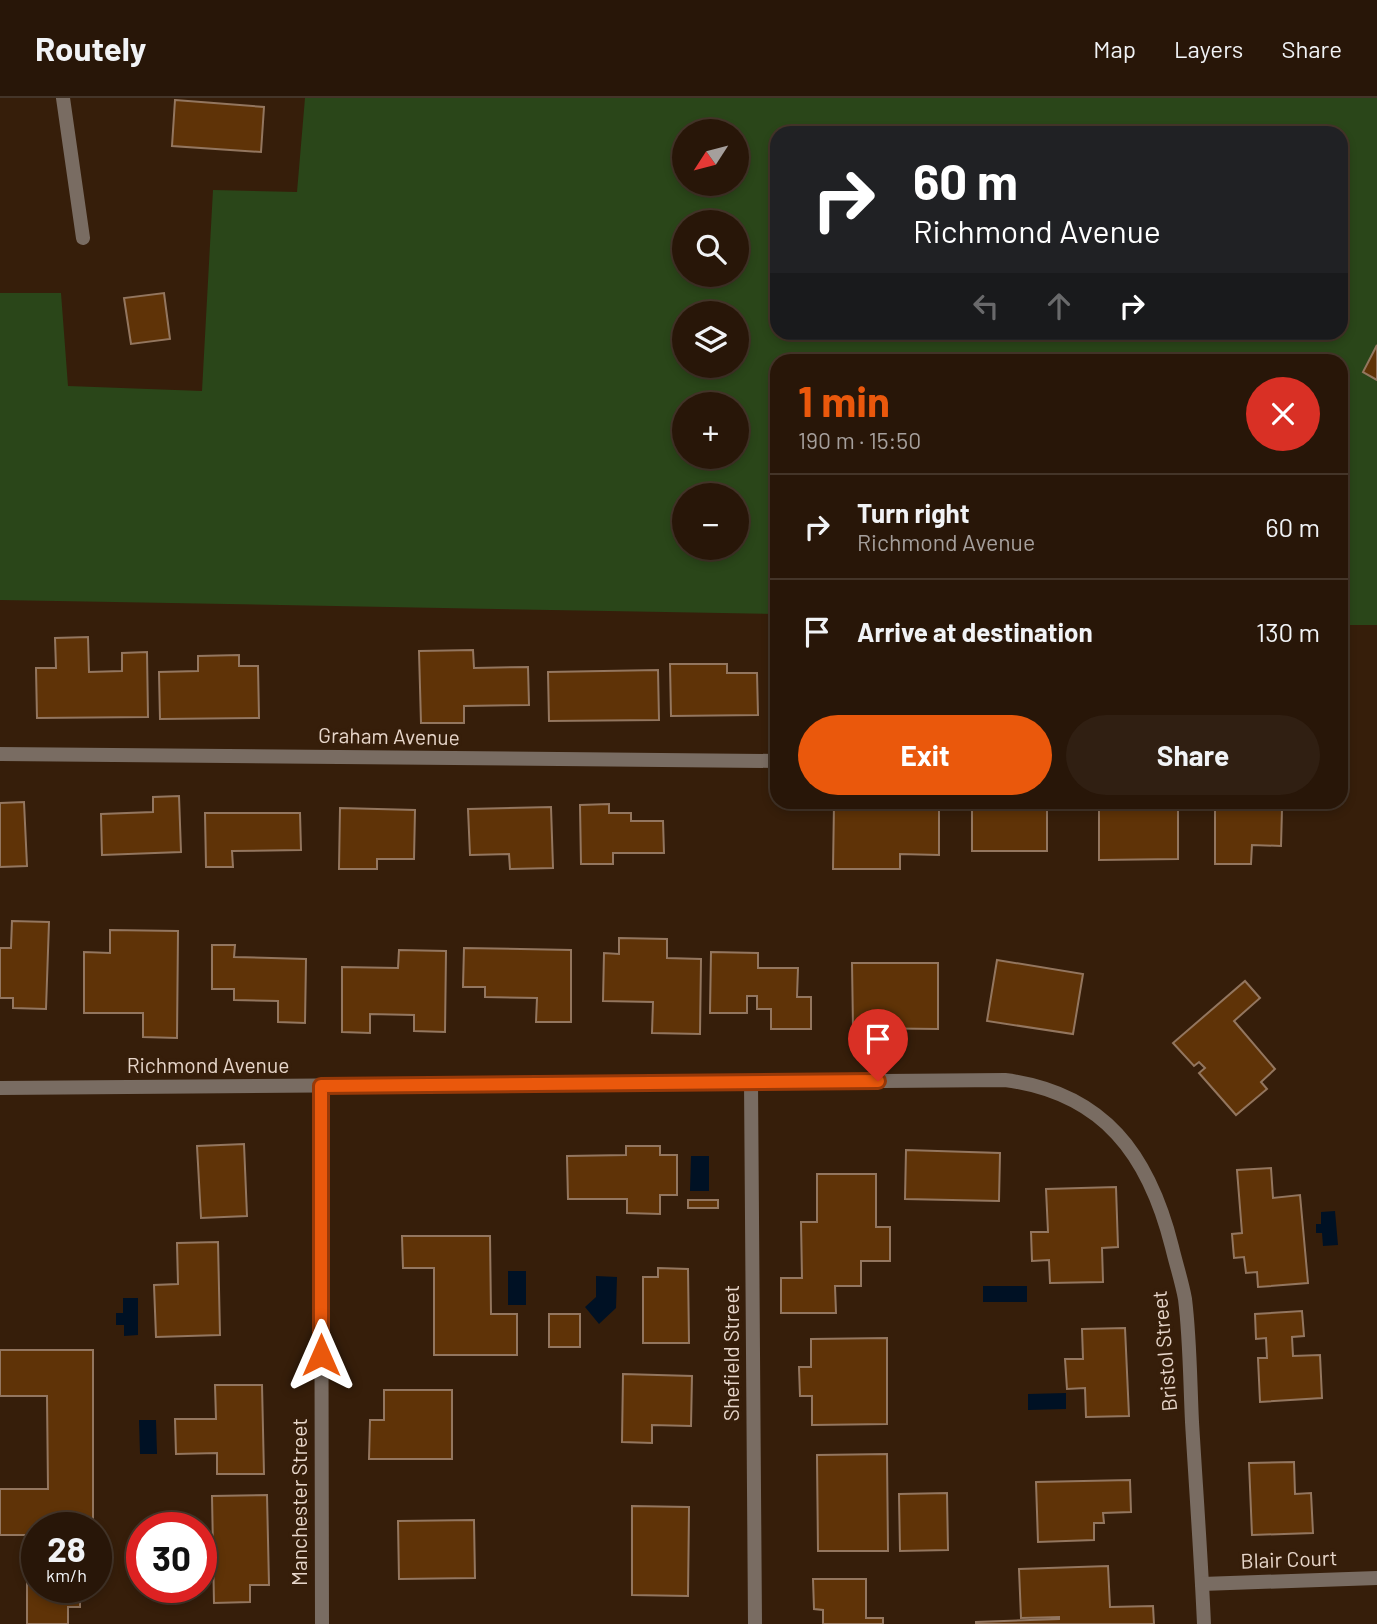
<!DOCTYPE html>
<html lang="en">
<head>
<meta charset="utf-8">
<style>
	body { margin:0; font-family:Barlow,sans-serif; background:#301f12; color:#f1f3f6; height:100vh; display:flex; flex-direction:column; font-size:26px; white-space:nowrap }
	* { box-sizing:border-box; margin:0 }
	p { font-size:23px; color:#a59f9c }
	.icon { flex:none; width:38px; height:38px; fill:none; stroke:currentColor; stroke-width:2; stroke-linecap:round; stroke-linejoin:round }
	.map { position:relative; flex:1; overflow:hidden }
	.side { position:absolute; left:770px; top:256px; width:578px; height:455px; display:flex; flex-direction:column; background:#281608; border-radius:21px; box-shadow:0 4px 10px #0003,0 0 0 2px #443529 }
	.side>* { flex:none }
	.hud { position:absolute; left:770px; top:28px; width:578px; height:214px; border-radius:21px; box-shadow:0 4px 10px #0003,0 0 0 2px #443529; background:#202124; color:#fff; overflow:hidden }
	.needle { width:46px; rotate:234deg }
	.controls { position:absolute; left:672px; top:21px; display:grid; gap:14px }
	.controls a { display:grid; place-items:center; width:77px; height:77px; border-radius:50%; background:#281608; box-shadow:0 4px 10px #0003,0 0 0 2px #443529; font-size:35px }
	.speed { position:absolute; left:21px; top:1414px; display:flex; gap:14px; font-size:35px; font-weight:700; text-align:center }
	.speed>* { display:grid; place-content:center; width:91px; height:91px; border-radius:50%; background:#281608; box-shadow:0 4px 10px #0003,0 0 0 2px #443529; line-height:1 }
	.speed small { font-size:18px; font-weight:400 }
	.speed .limit { border:10px solid #d22; background:#fff; color:#111 }
	.pin { position:absolute; display:grid; place-items:center; width:60px; height:60px; color:#fff; margin:-72px -30px; border-radius:50% 50% 50% 0; rotate:-45deg; box-shadow:0 0 7px #0007 }
	.pin .icon { rotate:45deg }
	.me { position:absolute; width:77px; margin:-38px; rotate:0deg; stroke-linejoin:round; filter:drop-shadow(0 0 5px #0008) }
	.turn { display:flex; align-items:center; gap:24px; height:147px; padding:0 28px; font-size:32px }
	.turn .icon { width:91px; height:91px; stroke-width:2.5 }
	.turn b { display:block; font-size:49px; line-height:60px }
	.lanes { display:flex; align-items:center; height:66px; padding:0 28px; background:#0003; justify-content:center; gap:35px; direction:ltr }
	.lanes .off { opacity:.35 }
	.round { display:grid; place-items:center; flex:none; width:74px; height:74px; border-radius:37px; background:#301f12 }
	.overview { display:flex; align-items:center; justify-content:space-between; height:119px; padding:0 28px }
	h1 { font-size:42px; font-weight:700; line-height:52px; color:#ea580c }
	.action { display:flex; gap:14px; margin-top:auto; padding:14px 28px }
	.action a { flex:1; height:80px; border-radius:42px; background:#ea580c; color:#fff; font-size:28px; font-weight:700; line-height:80px; text-align:center }
	.action a+a { background:#301f12; color:#f1f3f6 }
	ul { padding:0; list-style:none }
	li { display:flex; align-items:center; gap:21px; height:105px; padding:0 28px; border-top:2px solid #443529 }
	li div { flex:1 }
	li b { display:block; font-size:26px }
	li em { font-style:normal }
	header { display:flex; align-items:center; gap:42px; box-sizing:border-box; height:98px; padding:0 35px; background:#281608; border-bottom:2px solid #443529 }
	header strong { font-size:33px }
	nav { display:flex; gap:38px; margin-inline-start:auto; font-size:24px }
	.map>svg:first-child { display:block }
	.green { fill:#2a4619; fill-rule:evenodd }
	.water { fill:#001124 }
	.building { fill:#5f3307; stroke:#93765f; stroke-width:2 }
	.lines { fill:none; stroke-linecap:round; stroke-linejoin:round }
	.street { stroke:#796c62; stroke-width:14 }
	.route-casing { stroke:#983908; stroke-width:18 }
	.route { stroke:#ea580c; stroke-width:12 }
	.labels { text-anchor:middle; stroke-width:7; stroke-linejoin:round; paint-order:stroke }
	.street-label { font-size:21px; fill:#e7d6ca; stroke:#361e0a }
</style>
</head>
<body>
<header>
<strong>Routely</strong>
<nav><a>Map</a><a>Layers</a><a>Share</a></nav>
</header>
<div class="map">
<svg width="1377" height="1526" viewBox="0 0 1377 1526">
	<rect width="100%" height="100%" fill="#361e0a"/>
	<path class="green" d="M305 0H1377V527H1341L1340 262H777V516L0 502V195H61L68 288 202 293 213 92 297 94ZM684 33H737V86H684ZM777 35H1340V234H777ZM684 124H737V177H684ZM684 215H737V268H684ZM684 306H737V359H684ZM684 397H737V450H684Z"/>
	<g class="water">
		<path d="M691 1058H709V1093H690Z"/>
		<path d="M1335 1113 1338 1147 1323 1148 1322 1135H1316V1126H1321V1114Z"/>
		<rect x="508" y="1173" width="18" height="34"/>
		<path d="M596 1178 617 1179 616 1210 599 1226 585 1209 596 1199Z"/>
		<rect x="983" y="1188" width="44" height="16"/>
		<path d="M123 1200H138V1237L124 1238V1227H116V1215H123Z"/>
		<path d="M1066 1295V1311L1028 1312V1296Z"/>
		<path d="M139 1322H156L157 1356H140Z"/>
	</g>
	<g class="building">
		<path d="M175 2 264 9 261 54 172 48Z"/>
		<path d="M164 195 170 241 131 246 124 200Z"/>
		<path d="M1377 247V282L1363 274Z"/>
		<path d="M88 539 89 574 122 573V555L147 554 148 619 37 620 36 570H56L55 540Z"/>
		<path d="M473 552 474 570 528 569 529 607 464 608V625H421L419 553Z"/>
		<path d="M239 557V568H258L259 620 160 621 159 574 198 573V558Z"/>
		<path d="M670 566H727V575H757L758 617 671 618Z"/>
		<path d="M658 572 659 622 549 623 548 574Z"/>
		<path d="M179 698 181 754 102 757 101 716 153 714V699Z"/>
		<path d="M24 704 27 768 0 769V705Z"/>
		<path d="M1099 704H1178V761L1099 762Z"/>
		<path d="M1215 704H1252V711H1282L1281 748 1252 747 1251 766H1215Z"/>
		<path d="M609 706V715H631V723H663L664 755H613V766H581L580 707Z"/>
		<path d="M834 706 939 707V757L900 756V771H833Z"/>
		<path d="M551 709 553 770 510 771 509 756 470 757 468 711Z"/>
		<path d="M340 710 415 712 414 761H377V771H339Z"/>
		<rect x="972" y="711" width="75" height="42"/>
		<path d="M205 715H300L301 752 232 753 233 769H206Z"/>
		<path d="M12 823 49 824 46 911 13 910V900H0V850H11Z"/>
		<path d="M110 832 178 833 177 940 143 939V915H84V854L110 855Z"/>
		<path d="M619 840 667 841V860L701 861 700 936 652 935 653 904 603 903 604 855 619 856Z"/>
		<path d="M212 847H235L234 859 306 861 305 925 278 924V903L234 902V891H212Z"/>
		<path d="M464 850 571 852V924H536L537 900 485 899V889H463Z"/>
		<path d="M399 852 446 853 445 934 414 933V917L370 916V935L342 934V869L398 870Z"/>
		<path d="M711 854 758 855V870H798L797 899H811V931H771V911H757V898H747V915H710Z"/>
		<path d="M997 862 1083 876 1073 936 987 923Z"/>
		<path d="M852 865H938V931L853 930Z"/>
		<path d="M1245 883 1260 900 1234 923 1275 971 1261 984 1267 991 1236 1017 1199 975 1205 970 1199 964 1194 968 1173 945Z"/>
		<path d="M244 1046 247 1118 201 1120 197 1048Z"/>
		<path d="M626 1048H660V1057H677V1097H660V1116L627 1115V1101H568L567 1058 626 1057Z"/>
		<path d="M906 1052 1000 1055 999 1103 905 1101Z"/>
		<path d="M1271 1070 1273 1100 1300 1097 1308 1185 1258 1189 1257 1174 1246 1175 1244 1159 1234 1160 1232 1136 1242 1135 1237 1072Z"/>
		<path d="M817 1076H876V1129H890V1163H861V1188H835L836 1215H781V1180H802L801 1124H817Z"/>
		<path d="M1116 1089 1118 1149 1102 1150 1103 1184 1050 1185 1049 1162 1032 1163 1031 1134H1048L1046 1091Z"/>
		<rect x="688" y="1102" width="30" height="8"/>
		<path d="M402 1138H490L491 1216H517V1257H434V1170H403Z"/>
		<path d="M218 1144 220 1237 156 1239 154 1187 178 1186 177 1145Z"/>
		<path d="M658 1170 688 1171 689 1245H643V1179H658Z"/>
		<path d="M1302 1213 1304 1238 1292 1239 1293 1258 1320 1257 1322 1300 1260 1304 1258 1260H1267L1266 1240 1256 1241 1255 1216Z"/>
		<rect x="549" y="1216" width="31" height="33"/>
		<path d="M1125 1230 1129 1318 1086 1319 1085 1290 1067 1291 1065 1261H1083L1082 1231Z"/>
		<path d="M887 1240V1326L812 1327V1298H800L799 1269H811V1241Z"/>
		<path d="M0 1252H93V1430H37V1437H0V1391H48L47 1298H0Z"/>
		<path d="M623 1276 692 1278 691 1328 652 1327V1345L622 1344Z"/>
		<path d="M215 1287H262L264 1376H217V1355L176 1356 175 1321H216Z"/>
		<path d="M384 1292H452V1361H369L370 1322H384Z"/>
		<path d="M887 1356 888 1453H818L817 1357Z"/>
		<path d="M1294 1364 1295 1396 1311 1395 1313 1435 1252 1437 1249 1365Z"/>
		<path d="M1130 1382 1131 1414 1103 1415 1104 1425H1094V1442L1038 1444 1036 1384Z"/>
		<path d="M947 1395 948 1452 900 1453 899 1396Z"/>
		<path d="M267 1397 269 1487H250V1504L214 1505 212 1398Z"/>
		<path d="M632 1408 689 1409 688 1498 632 1497Z"/>
		<path d="M474 1422 475 1480 399 1481 398 1423Z"/>
		<path d="M27 1460H37V1489H80V1509H68V1526H27Z"/>
		<path d="M1108 1468 1110 1509 1153 1508 1154 1526H976V1524L1059 1521V1519L1021 1520 1019 1471Z"/>
		<path d="M813 1481H866V1520H883V1526H823V1512L814 1511Z"/>
	</g>
	<g class="lines">
		<g class="street">
			<path d="M63 0 83 140"/>
			<path d="M0 656 777 663"/>
			<path d="M751 984 755 1526"/>
			<path d="M321 988 322 1526"/>
			<path d="M0 990 1005 982C1104 995 1149 1057 1172 1149 1176 1166 1182 1184 1185 1201 1190 1241 1190 1283 1192 1324 1196 1391 1201 1459 1204 1526"/>
			<path d="M1202 1486 1377 1480"/>
		</g>
	</g>
	<g class="lines">
		<defs>
			<path id="route" d="M321 1257V988L878 983"/>
		</defs>
		<use href="#route" class="route-casing"/>
		<use href="#route" class="route"/>
	</g>
	<g class="labels">
		<g class="street-label">
			<text transform="translate(389 639) rotate(1)" y="7">Graham Avenue</text>
			<text x="208" y="975">Richmond Avenue</text>
			<text transform="translate(1165 1253) rotate(-95)" y="7">Bristol Street</text>
			<text transform="translate(732 1255) rotate(-90)" y="7">Shefield Street</text>
			<text transform="translate(300 1404) rotate(-90)" y="7">Manchester Street</text>
			<text transform="translate(1289 1462) rotate(-2)" y="7">Blair Court</text>
		</g>
	</g>
</svg>
<div class="controls">
<a><svg class="needle" viewBox="-14 -14 28 28"><path d="M0-13l5 13h-10z" fill="#e53935"/><path d="M0 13l5-13h-10z" fill="#a59f9c"/></svg></a>
<a><svg class="icon" aria-label="search" viewBox="0 0 24 24"><circle cx="10" cy="10" r="6"/><path d="M15 15l6 6"/></svg></a>
<a><svg class="icon" aria-label="layers" viewBox="0 0 24 24"><path d="M12 4l9 5-9 5-9-5zM3 14l9 5 9-5"/></svg></a>
<a>+</a>
<a>−</a>
</div>
<div class="speed"><div>28<small>km/h</small></div><div class="limit">30</div></div>
<div class="pin" style="left:878px;top:983px;background:#d93025"><svg class="icon" aria-label="arrive" viewBox="0 0 24 24"><path d="M6 21V4h12l-3 4 3 4H6"/></svg></div>
<svg class="me" style="left:321px;top:1257px" viewBox="-20 -20 40 40"><path d="M0-17L14 15 0 8-14 15z" fill="#ea580c" stroke="#fff" stroke-width="4"/></svg>
<div class="hud">
<div class="turn"><svg class="icon" aria-label="right" viewBox="0 0 24 24"><path d="M7 20v-9h11M14 6l5 5-5 5"/></svg><div><b>60 m</b>Richmond Avenue</div></div>
<div class="lanes"><svg class="icon off" aria-label="left" viewBox="0 0 24 24"><path d="M17 20v-9H6M10 6l-5 5 5 5"/></svg><svg class="icon off" aria-label="ahead" viewBox="0 0 24 24"><path d="M12 20V5M6 11l6-6 6 6"/></svg><svg class="icon" aria-label="right" viewBox="0 0 24 24"><path d="M7 20v-9h11M14 6l5 5-5 5"/></svg></div>
</div>
<section class="side">
<div class="overview"><div><h1>1 min</h1><p>190 m · 15:50</p></div><a class="round" style="background:#d93025;color:#fff"><svg class="icon" aria-label="close" viewBox="0 0 24 24"><path d="M6 6l12 12M18 6L6 18"/></svg></a></div>
<ul>
<li><svg class="icon" aria-label="right" viewBox="0 0 24 24"><path d="M7 20v-9h11M14 6l5 5-5 5"/></svg><div><b>Turn right</b><p>Richmond Avenue</p></div><em>60 m</em></li>
<li><svg class="icon" aria-label="arrive" viewBox="0 0 24 24"><path d="M6 21V4h12l-3 4 3 4H6"/></svg><div><b>Arrive at destination</b></div><em>130 m</em></li>
</ul>
<div class="action"><a>Exit</a><a>Share</a></div>
</section>
</div>
</body>
</html>
